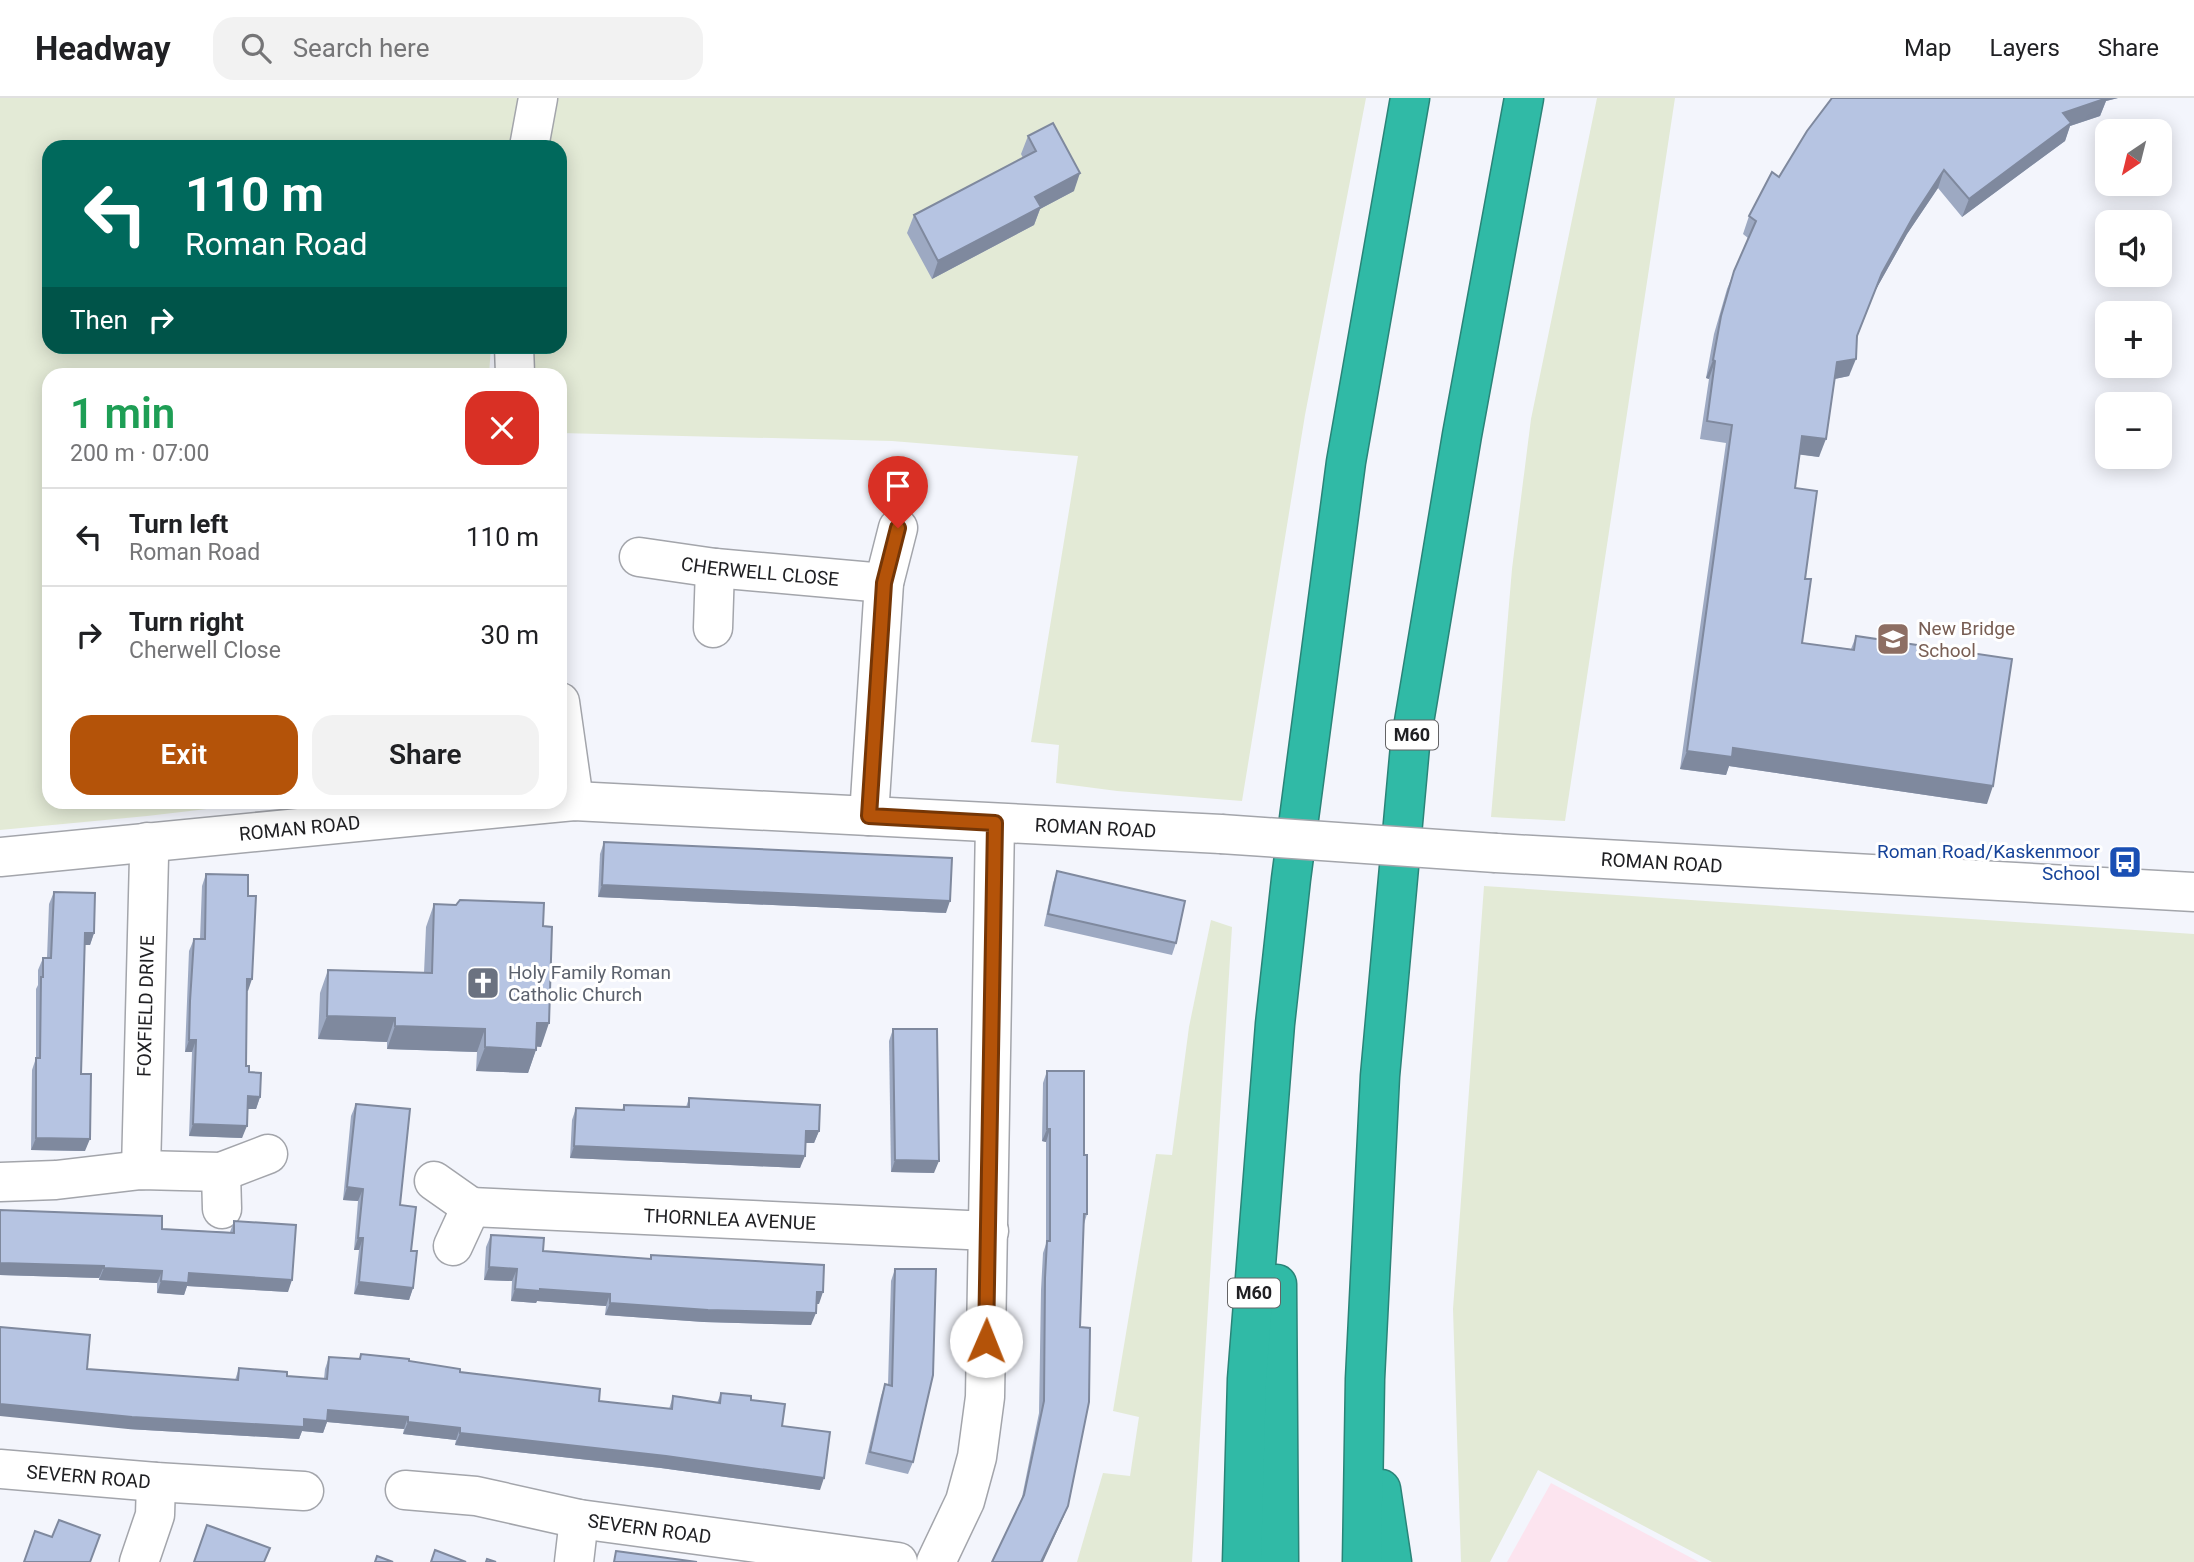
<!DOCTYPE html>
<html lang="en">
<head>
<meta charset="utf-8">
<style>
	body { margin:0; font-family:Roboto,sans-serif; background:#f2f2f2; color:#202124; height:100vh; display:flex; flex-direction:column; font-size:26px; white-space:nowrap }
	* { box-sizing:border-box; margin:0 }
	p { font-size:23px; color:#757577 }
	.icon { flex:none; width:38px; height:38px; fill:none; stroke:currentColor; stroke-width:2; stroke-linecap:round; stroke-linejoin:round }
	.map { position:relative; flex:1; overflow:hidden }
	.sheet { position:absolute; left:42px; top:270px; width:525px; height:441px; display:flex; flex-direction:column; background:#fff; border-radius:21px; box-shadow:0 4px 18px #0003 }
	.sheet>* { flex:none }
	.hud { position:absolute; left:42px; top:42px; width:525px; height:214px; border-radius:21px; box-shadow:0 4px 18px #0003; background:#00695c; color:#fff; overflow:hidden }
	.needle { width:46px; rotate:215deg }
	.buttons { position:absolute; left:2095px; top:21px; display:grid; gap:14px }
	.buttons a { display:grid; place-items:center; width:77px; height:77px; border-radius:14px; background:#fff; box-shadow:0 4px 18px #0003; font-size:35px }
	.pin { position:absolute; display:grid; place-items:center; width:60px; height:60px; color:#fff; margin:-72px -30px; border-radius:50% 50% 50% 0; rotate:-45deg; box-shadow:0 0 7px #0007 }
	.pin .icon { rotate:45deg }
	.me { position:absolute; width:77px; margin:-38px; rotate:1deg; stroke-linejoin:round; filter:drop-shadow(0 0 5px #0008) }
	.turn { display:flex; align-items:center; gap:24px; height:147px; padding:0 28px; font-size:32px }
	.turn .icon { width:91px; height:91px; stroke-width:2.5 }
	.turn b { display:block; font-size:49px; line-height:60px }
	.then { display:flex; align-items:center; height:66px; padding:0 28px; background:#0003; gap:14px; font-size:26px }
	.round { display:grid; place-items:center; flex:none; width:74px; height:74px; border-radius:21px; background:#f2f2f2 }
	.headline { display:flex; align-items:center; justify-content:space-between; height:119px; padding:0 28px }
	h1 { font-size:42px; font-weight:600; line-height:52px; color:#1e9e55 }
	.primary-button { display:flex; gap:14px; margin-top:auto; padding:14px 28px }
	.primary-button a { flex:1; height:80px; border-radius:21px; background:#b45309; color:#fff; font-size:28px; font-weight:600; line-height:80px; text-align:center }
	.primary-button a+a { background:#f2f2f2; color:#202124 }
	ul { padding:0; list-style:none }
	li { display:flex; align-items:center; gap:21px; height:98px; padding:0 28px; border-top:2px solid #e0e0e0 }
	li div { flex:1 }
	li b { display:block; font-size:26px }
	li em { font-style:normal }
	header { display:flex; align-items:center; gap:42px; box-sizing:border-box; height:98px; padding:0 35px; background:#fff; border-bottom:2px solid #e0e0e0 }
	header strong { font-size:33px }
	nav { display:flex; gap:38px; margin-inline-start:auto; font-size:24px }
	.search { width:490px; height:63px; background:#f2f2f2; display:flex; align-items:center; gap:18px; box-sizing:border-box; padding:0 24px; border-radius:21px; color:#757577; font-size:26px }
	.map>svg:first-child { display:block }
	.industrial { fill:#fce4ef }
	.green { fill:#e3ead6 }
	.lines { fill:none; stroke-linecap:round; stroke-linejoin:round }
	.minor-casing { stroke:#a3a5ab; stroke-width:41 }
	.highway-casing { stroke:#2a8478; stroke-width:41 }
	.minor { stroke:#fff; stroke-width:38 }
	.highway { stroke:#30baa6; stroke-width:38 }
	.minor-bridge-casing { stroke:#a3a5ab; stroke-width:41; stroke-linecap:butt }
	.minor-bridge { stroke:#fff; stroke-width:38 }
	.wall { fill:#9da9c2 }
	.shaded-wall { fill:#7f899e }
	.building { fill:#b6c4e2; stroke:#7f899e; stroke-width:2 }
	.route-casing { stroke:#753606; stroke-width:18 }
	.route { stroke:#b45309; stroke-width:12 }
	.labels { text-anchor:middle; stroke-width:6; stroke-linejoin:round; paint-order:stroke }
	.shield { fill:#fff; stroke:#636365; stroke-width:2 }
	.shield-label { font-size:18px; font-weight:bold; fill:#202023 }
	.street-label { font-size:19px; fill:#202023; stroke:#fff }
	.education-label { font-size:19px; fill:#785e54; stroke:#fff; text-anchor:start }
	.transit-label { font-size:19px; fill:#164399; stroke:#fff; text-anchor:end }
	.worship-label { font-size:19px; fill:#5b616d; stroke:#fff; text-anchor:start }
</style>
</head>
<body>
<header>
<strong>Headway</strong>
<div class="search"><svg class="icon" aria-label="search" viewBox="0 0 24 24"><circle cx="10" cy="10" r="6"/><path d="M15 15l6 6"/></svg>Search here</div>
<nav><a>Map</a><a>Layers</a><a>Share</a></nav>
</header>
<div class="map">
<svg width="2194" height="1464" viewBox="0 0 2194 1464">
	<rect width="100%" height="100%" fill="#f3f5fc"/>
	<path class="industrial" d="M1551 1385 1699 1464H1507Z"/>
	<g class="green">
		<path d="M0 0H525L516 49H49V248L491 249 489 276H49V704H266L147 718 0 732Z"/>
		<path d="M555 0H1366L1305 317 1242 703 1117 693 1056 685 1059 647 1031 644 1078 358 892 343 560 335V276H526L525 249 560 248V49H545Z"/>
		<path d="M1597 0H1675L1565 723 1491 719 1512 471 1531 321Z"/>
		<path d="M1484 788 2194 836V1464H1712L1538 1372 1490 1464H1461L1453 1211Z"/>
		<path d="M1211 822 1232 829 1192 1464H1077L1103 1375 1130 1378 1139 1319 1113 1313 1156 1056 1172 1057 1189 929Z"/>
	</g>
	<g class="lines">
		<defs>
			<g id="minor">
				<path d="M529 49 538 0"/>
				<path d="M514 248 515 276"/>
				<path id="s1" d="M639 459 715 470 884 485"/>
				<path d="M713 530 715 470"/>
				<path d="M560 604 574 703"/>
				<path d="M869 718 884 485 898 430"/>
				<path id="s2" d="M1496 755 2194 794"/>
				<path id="s3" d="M0 759 574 703 1221 736"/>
				<path id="s4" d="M141 1072 149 759 147 744"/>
				<path d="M221 1074 222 1111"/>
				<path d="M434 1083 471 1109 453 1148"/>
				<path d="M0 1084 56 1082 141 1072 221 1074 268 1056"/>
				<path id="s5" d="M471 1109 989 1133"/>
				<path id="s6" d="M0 1371 156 1384 304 1393"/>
				<path id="s7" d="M405 1392 476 1398 579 1421 898 1464"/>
				<path d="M139 1464 155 1417 156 1384"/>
				<path d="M574 1464 579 1421"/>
				<path d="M936 1464 965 1403 977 1359 985 1299 995 725"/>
			</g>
			<g id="highway">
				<path d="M1277 1186 1279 1464"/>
				<path d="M1381 1391 1392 1464"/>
				<path d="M1242 1464 1247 1281 1275 926 1291 781 1346 364 1410 0"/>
				<path d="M1362 1464 1365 1281 1380 978 1410 648 1462 337 1524 0"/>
			</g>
		</defs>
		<use href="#minor" class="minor-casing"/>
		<use href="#highway" class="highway-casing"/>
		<use href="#minor" class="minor"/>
		<use href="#highway" class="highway"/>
		<defs>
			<path id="minor-bridge" d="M1221 736 1496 755"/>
		</defs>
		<use href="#minor-bridge" class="minor-bridge-casing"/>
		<use href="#minor-bridge" class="minor-bridge"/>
	</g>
	<g class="wall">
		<path d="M1832 0H2118L2106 3 2100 18 2070 28 2065 43 1962 119 1938 90 1907 136 1875 193 1857 239 1849 278 1834 281 1819 359 1799 356 1795 390 1805 481 1802 545 1851 551 1856 538 1987 706 1729 668 1726 677 1680 671 1726 345 1700 341 1709 281 1706 280 1714 236 1727 191 1748 140 1743 136 1749 118 1779 79Z"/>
		<path d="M1028 38 1074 93 1040 111 1034 127 932 181 907 135 914 117 1023 60 1021 56Z"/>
		<path d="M604 744 946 815 598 799 600 756Z"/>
		<path d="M1057 773 1176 845 1172 857 1044 828 1053 785Z"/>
		<path d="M206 776 248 798V893H247L246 968 260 999 256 1011H248L242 1040 189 1038 192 954H185L189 853 194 841H200L202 788Z"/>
		<path d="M54 794 94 835 90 847H85L81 976 85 1053 31 1052 32 972 36 960V891L38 887V872L43 860H47L49 806Z"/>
		<path d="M434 806 543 828 541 949 537 948 528 975 476 973 477 954 387 951V944L318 941 320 895 328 872 424 875 426 829Z"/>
		<path d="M893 931 934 1075 891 1074 889 943Z"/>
		<path d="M1047 973 1084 1057 1087 1116 1084 1126 1068 1408 1063 1420 1021 1404 1039 1315 1041 1192 1043 1155 1046 1146V1044L1042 1043 1043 985Z"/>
		<path d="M689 1000 819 1033 814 1045H805L800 1070 570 1060 572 1022 576 1010 622 1012 624 1007 686 1009Z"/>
		<path d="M356 1006 400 1107 411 1153 413 1190 409 1202 354 1196 359 1152H354L358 1103 343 1102 351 1018Z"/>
		<path d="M0 1112 162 1131 230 1134 234 1123 288 1194 187 1188 184 1197 157 1195V1185L99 1182V1180L0 1177Z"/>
		<path d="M491 1137 543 1153 650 1161 651 1157 819 1206H816L811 1227 704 1224 605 1217 606 1208 537 1203 536 1205 511 1203 512 1183 484 1182 486 1149Z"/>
		<path d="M895 1171 913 1364 908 1376 865 1366 881 1298 885 1286 888 1287 891 1183Z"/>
		<path d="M361 1256 409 1263 599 1303 669 1311 673 1298 717 1305 721 1295 751 1302 782 1328 820 1392 661 1370 455 1347 456 1342 403 1336 404 1331 327 1324 323 1335 302 1333 299 1341 128 1331 87 1271 235 1282 239 1270 287 1278 324 1281 325 1271 329 1259 359 1261Z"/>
	</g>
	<g class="shaded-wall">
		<path d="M2098 0H2118L2106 3 2100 18 2070 28 2065 43 1962 119 1969 101 2063 15Z"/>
		<path d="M1944 72 1938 90 1907 136 1875 193 1882 175 1913 119Z"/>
		<path d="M1080 75 1074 93 1040 111 1034 127 932 181 938 163 1035 99Z"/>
		<path d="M1856 261 1849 278 1830 282 1837 264Z"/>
		<path d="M1713 262 1715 263 1709 281 1706 280Z"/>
		<path d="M1802 338 1826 341 1819 359 1795 356Z"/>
		<path d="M1733 650 1993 688 1987 706 1729 668 1726 677 1680 671 1687 653Z"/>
		<path d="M602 787 950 803 946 815 598 799Z"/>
		<path d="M85 835H94L90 847H81Z"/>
		<path d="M247 881H252L248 893H243Z"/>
		<path d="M327 918 395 920 387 944 318 941Z"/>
		<path d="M537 925H549L541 949 529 948Z"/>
		<path d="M395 928 485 931 477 954 387 951Z"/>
		<path d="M189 942H196L192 954H185Z"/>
		<path d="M485 949 536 952 528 975 476 973Z"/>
		<path d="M248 998 260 999 256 1011H244Z"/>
		<path d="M193 1026 247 1028 242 1040 189 1038Z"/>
		<path d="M1047 1031H1050L1046 1044 1042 1043Z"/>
		<path d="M806 1033H819L814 1045H801Z"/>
		<path d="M36 1040 90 1041 85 1053 31 1052Z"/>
		<path d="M574 1048 805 1058 800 1070 570 1060Z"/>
		<path d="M895 1062 939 1063 934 1075 891 1074Z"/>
		<path d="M347 1089 363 1091 358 1103 343 1102Z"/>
		<path d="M358 1140H363L359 1152H354Z"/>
		<path d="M0 1165 104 1168 99 1180 0 1177Z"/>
		<path d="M489 1169 517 1171 512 1183 484 1182Z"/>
		<path d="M104 1170 162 1173 157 1185 99 1182Z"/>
		<path d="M189 1175 292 1182 288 1194 187 1188 184 1197 157 1195 161 1183Z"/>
		<path d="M359 1184 413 1190 409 1202 354 1196Z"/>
		<path d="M515 1191H540L610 1196 606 1208 537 1203 536 1205 511 1203Z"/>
		<path d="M817 1194H823L819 1206H812Z"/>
		<path d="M610 1205 816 1215 811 1227 704 1224 605 1217Z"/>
		<path d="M0 1306 304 1321 328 1312 408 1319 404 1331 327 1324 323 1335 302 1333 299 1341 128 1331 0 1318Z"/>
		<path d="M408 1324 460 1330 456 1342 403 1336Z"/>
		<path d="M460 1335 666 1358 824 1380 820 1392 661 1370 455 1347Z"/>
		<path d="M1068 1408 1063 1420 1043 1464H1041Z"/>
	</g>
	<g class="building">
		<path d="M1832 0H2107L2063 15 2071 25 1969 101 1944 72 1913 119 1882 175 1857 238 1856 261 1837 264 1826 341 1802 338 1795 390 1817 393 1805 481H1811L1802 545 1854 552 1856 538 2012 561 1993 688 1733 650 1732 659 1687 653 1732 327 1707 323 1715 263 1713 262 1721 218 1734 173 1756 123 1749 118 1772 74 1779 79 1807 33Z"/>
		<path d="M1053 25 1080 75 1035 99 1041 109 938 163 914 117 1036 53 1028 38Z"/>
		<path d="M604 744 952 760 950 803 602 787Z"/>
		<path d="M1057 773 1185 803 1176 845 1048 816Z"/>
		<path d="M206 776 248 777V798H256L252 881H247L246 968H249V974L261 975 260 999 248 998 247 1028 193 1026 196 942H189L190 903 194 841H205Z"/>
		<path d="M54 794 95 795 94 835H85L82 942 81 976H91L90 1041 36 1040V960H40L41 879H43V860H51Z"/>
		<path d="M460 802 544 805 543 828 552 829 549 925H537L536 952 485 949V931L395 928V920L327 918 328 872 432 875 434 806 456 807Z"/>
		<path d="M893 931H937L939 1063 895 1062Z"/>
		<path d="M1047 973H1084V1057H1087V1116H1084L1080 1229 1090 1230 1089 1304 1068 1408 1041 1464H992L1024 1397 1044 1303 1045 1180 1047 1143H1050V1031H1047Z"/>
		<path d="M689 1000 820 1007 819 1033H806L805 1058 574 1048 576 1010 624 1012V1007L689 1009Z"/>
		<path d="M356 1006 410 1011 400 1107 416 1109 411 1153H417L413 1190 359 1184 363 1140H358L363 1091 347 1089Z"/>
		<path d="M0 1112 162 1118V1131L234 1135V1123L296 1127 292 1182 189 1175 188 1185 161 1183 162 1173 104 1170V1168L0 1165Z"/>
		<path d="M491 1137 544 1140 543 1153 651 1161V1157L824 1167 823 1194H817L816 1215 708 1212 610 1205V1196L540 1191V1193L515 1191 517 1171 489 1169Z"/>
		<path d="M895 1171H936L933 1277 913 1364 870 1354 885 1286 892 1288Z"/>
		<path d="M0 1229 90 1237 87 1271 238 1282 239 1270 287 1274V1278L327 1281 329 1259 360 1261 361 1256 409 1261V1263L460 1271V1274L600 1291 599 1303 672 1311 673 1298 720 1305 721 1295 751 1298V1302L785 1306 782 1328 830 1334 824 1380 666 1358 460 1335V1330L408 1324V1319L328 1312 327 1323 304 1321V1329L132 1319 0 1306Z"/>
		<path d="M59 1422 100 1437 90 1464H24L35 1433 52 1439Z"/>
		<path d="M207 1427 270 1450 264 1464H194Z"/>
		<path d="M435 1452 466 1464H431Z"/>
		<path d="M616 1453 697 1464H614Z"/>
		<path d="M377 1458 393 1464H375Z"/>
		<path d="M487 1461 496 1464H486Z"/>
	</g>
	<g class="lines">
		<defs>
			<path id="route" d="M898 430 884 485 869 718 995 725 986 1243"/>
		</defs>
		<use href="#route" class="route-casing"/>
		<use href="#route" class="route"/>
	</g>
	<defs>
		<symbol id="school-square" viewBox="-11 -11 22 22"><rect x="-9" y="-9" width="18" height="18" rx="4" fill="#8d6e63" stroke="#fff"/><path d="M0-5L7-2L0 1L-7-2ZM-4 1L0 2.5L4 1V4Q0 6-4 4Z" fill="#fff"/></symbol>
		<symbol id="bus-square" viewBox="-11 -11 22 22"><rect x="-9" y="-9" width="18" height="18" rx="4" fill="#1a4fb4" stroke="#fff"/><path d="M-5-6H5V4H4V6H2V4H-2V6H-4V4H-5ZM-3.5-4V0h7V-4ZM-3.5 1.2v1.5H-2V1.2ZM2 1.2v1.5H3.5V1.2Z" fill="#fff"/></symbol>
		<symbol id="church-square" viewBox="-11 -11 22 22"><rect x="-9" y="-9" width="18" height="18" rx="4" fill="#6b7280" stroke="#fff"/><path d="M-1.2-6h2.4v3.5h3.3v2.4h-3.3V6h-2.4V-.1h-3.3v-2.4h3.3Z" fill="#fff"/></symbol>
	</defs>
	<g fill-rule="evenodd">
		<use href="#school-square" x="1874" y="522" width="38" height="38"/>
		<use href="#bus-square" x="2106" y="745" width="38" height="38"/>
		<use href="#church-square" x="464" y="866" width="38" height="38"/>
	</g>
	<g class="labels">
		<g class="shield">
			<rect x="1386" y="622.5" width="52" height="29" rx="5"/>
			<rect x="1228" y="1180.5" width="52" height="29" rx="5"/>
		</g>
		<g class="shield-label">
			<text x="1412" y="643">M60</text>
			<text x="1254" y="1201">M60</text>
		</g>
		<g class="street-label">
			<text dy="7" stroke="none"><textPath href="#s1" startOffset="122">CHERWELL CLOSE</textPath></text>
			<text dy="7" stroke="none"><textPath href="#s3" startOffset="301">ROMAN ROAD</textPath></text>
			<text dy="7" stroke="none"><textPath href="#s3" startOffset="1099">ROMAN ROAD</textPath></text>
			<text dy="7" stroke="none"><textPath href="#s2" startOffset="166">ROMAN ROAD</textPath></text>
			<text dy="7" stroke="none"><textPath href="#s4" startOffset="164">FOXFIELD DRIVE</textPath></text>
			<text dy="7" stroke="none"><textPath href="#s5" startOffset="259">THORNLEA AVENUE</textPath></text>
			<text dy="7" stroke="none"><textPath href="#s6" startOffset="89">SEVERN ROAD</textPath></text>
			<text dy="7" stroke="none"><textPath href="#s7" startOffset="248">SEVERN ROAD</textPath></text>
		</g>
		<g class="education-label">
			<text x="1918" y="537">New Bridge<tspan x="1918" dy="22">School</tspan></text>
		</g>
		<g class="transit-label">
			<text x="2100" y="760">Roman Road/Kaskenmoor<tspan x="2100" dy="22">School</tspan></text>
		</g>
		<g class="worship-label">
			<text x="508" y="881">Holy Family Roman<tspan x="508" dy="22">Catholic Church</tspan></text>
		</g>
	</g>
</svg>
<div class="buttons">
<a><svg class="needle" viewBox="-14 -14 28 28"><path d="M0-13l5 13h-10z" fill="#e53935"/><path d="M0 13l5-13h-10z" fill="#757577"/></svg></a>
<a><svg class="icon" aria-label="sound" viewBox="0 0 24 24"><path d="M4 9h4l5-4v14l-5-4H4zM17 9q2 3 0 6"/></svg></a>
<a>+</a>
<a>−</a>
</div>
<div class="pin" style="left:898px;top:430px;background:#d93025"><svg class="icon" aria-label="arrive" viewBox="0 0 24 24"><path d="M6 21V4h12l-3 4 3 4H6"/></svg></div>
<svg class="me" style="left:986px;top:1243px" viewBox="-20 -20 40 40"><circle r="19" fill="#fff"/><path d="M0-13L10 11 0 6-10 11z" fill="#b45309"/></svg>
<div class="hud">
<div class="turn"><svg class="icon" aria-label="left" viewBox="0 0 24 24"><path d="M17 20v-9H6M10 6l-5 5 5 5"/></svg><div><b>110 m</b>Roman Road</div></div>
<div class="then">Then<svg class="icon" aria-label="right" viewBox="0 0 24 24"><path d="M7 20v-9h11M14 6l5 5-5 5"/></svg></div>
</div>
<section class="sheet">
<div class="headline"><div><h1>1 min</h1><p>200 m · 07:00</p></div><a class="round" style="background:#d93025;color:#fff"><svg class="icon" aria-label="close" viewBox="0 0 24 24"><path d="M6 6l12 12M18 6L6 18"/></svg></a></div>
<ul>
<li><svg class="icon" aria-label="left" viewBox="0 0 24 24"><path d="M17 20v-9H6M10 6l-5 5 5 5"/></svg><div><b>Turn left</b><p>Roman Road</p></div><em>110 m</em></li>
<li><svg class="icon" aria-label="right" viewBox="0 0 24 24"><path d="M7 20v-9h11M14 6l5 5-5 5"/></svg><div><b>Turn right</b><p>Cherwell Close</p></div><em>30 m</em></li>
</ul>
<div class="primary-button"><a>Exit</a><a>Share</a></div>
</section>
</div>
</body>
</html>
